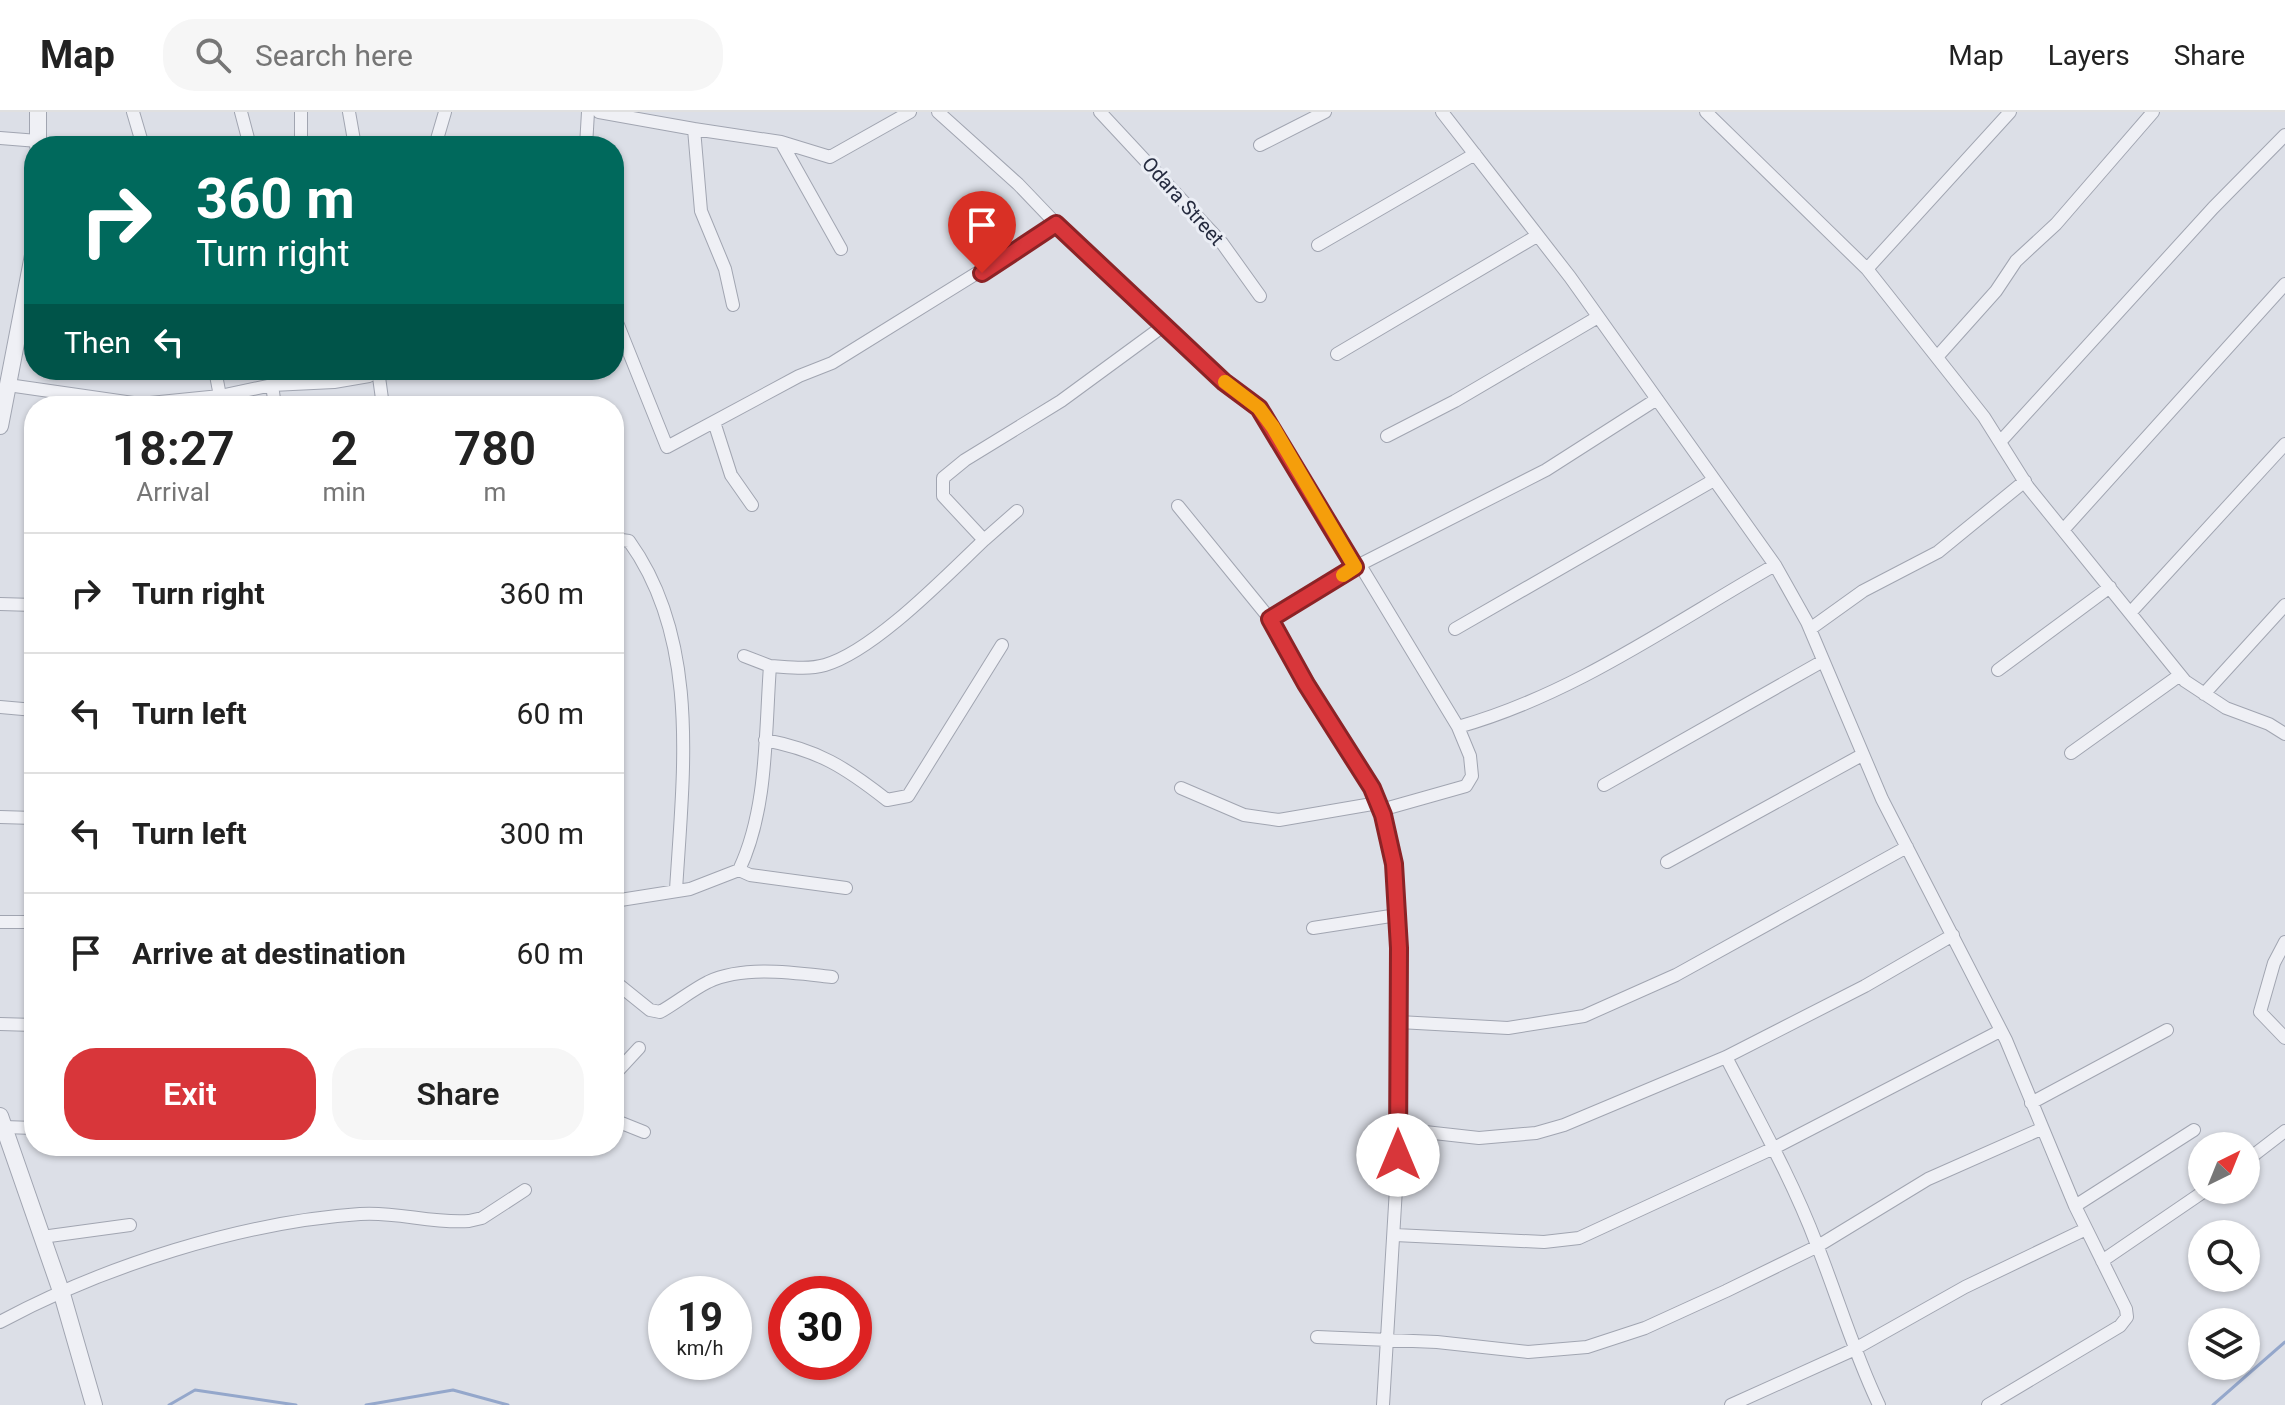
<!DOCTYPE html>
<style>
body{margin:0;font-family:Roboto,sans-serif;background:#f6f6f6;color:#222;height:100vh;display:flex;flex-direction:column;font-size:30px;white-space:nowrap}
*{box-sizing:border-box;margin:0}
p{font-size:26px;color:#767676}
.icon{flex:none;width:44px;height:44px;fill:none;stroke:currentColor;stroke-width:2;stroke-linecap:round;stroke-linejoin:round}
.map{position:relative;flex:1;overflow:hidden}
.drawer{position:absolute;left:24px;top:284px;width:600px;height:760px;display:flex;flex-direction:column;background:#fff;border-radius:32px;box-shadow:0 2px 6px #0004}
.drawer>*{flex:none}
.hud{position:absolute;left:24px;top:24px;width:600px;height:244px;border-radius:32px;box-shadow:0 2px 6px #0004;background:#00695c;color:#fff;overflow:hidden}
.needle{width:52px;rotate:43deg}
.fabs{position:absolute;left:2188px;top:1020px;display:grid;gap:16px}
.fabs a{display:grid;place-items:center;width:72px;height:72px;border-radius:50%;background:#fff;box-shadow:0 2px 6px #0004;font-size:40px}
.speed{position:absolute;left:648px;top:1164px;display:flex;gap:16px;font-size:40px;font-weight:700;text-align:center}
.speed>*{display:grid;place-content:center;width:104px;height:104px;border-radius:50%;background:#fff;box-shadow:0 2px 6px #0004;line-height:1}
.speed small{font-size:20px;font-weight:400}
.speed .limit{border:12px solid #d22;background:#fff;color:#111}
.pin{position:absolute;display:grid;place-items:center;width:68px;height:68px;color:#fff;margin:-82px -34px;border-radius:50% 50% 50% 0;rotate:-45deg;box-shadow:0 0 8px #0007}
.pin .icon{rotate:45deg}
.me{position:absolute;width:88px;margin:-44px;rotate:0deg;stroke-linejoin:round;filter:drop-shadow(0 0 6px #0008)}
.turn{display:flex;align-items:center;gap:28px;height:168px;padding:0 40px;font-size:36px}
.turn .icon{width:104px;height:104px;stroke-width:2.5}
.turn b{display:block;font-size:56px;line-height:68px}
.then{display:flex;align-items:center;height:76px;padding:0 40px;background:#0003;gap:16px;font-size:30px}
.eta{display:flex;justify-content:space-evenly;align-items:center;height:136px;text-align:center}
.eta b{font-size:48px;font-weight:600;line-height:56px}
.button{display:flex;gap:16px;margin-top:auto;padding:16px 40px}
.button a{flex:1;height:92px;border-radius:32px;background:#d8363a;color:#fff;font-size:32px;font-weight:600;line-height:92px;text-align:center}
.button a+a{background:#f6f6f6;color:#222}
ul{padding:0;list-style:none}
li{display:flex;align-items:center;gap:24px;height:120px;padding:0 40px;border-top:2px solid #e0e0e0}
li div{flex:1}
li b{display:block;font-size:30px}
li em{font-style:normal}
header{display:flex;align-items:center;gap:48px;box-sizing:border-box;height:112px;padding:0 40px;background:#fff;border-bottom:2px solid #e0e0e0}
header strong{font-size:38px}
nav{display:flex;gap:44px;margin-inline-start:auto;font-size:28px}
.search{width:560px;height:72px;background:#f6f6f6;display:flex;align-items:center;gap:20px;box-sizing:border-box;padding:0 28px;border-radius:32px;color:#767676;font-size:30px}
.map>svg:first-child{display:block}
</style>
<header>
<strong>Map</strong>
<div class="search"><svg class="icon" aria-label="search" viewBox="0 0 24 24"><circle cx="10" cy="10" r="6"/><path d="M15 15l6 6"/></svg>Search here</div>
<nav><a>Map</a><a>Layers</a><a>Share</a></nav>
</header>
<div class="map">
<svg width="2285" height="1293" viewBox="0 0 2285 1293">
<rect width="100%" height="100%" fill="#dcdfe7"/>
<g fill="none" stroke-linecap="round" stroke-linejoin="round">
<!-- stream -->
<path stroke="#94a7cb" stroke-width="3" d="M169,1293L195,1278L296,1293
M366,1293L453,1278L508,1293
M2213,1293L2285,1230"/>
<!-- minor casing -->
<g stroke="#a1a5b1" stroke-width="14">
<path id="minor" d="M133,0L143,34
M241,0L250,34
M301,0V34
M349,0L355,34
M599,0L694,17
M938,0L1018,72L1086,143L1156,203L1224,270L1259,296L1355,455
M1100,0L1222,131L1260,184
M1442,0L1570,165L1775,453L1807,510L1882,687L2006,928L2075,1094L2126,1197L2127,1205L2120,1214L1988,1293
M1706,0L1867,157L1984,305L2028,375L2185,569L2226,596L2269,612L2285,622
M0,26L38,29
M781,30L841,137
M1260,33L1325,0
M435,34L445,0
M586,34L588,0
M1318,133L1475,42
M1867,157L2010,0
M733,193L725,157L701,99L694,17L781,30L830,45L910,0
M614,203L667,335L799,264L832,251L1056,112
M1337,242L1535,125
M1937,245L1996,179L2016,149L2056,112L2153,0
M215,258L220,284
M378,258L383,294
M8,273L140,292L220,284L272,273L334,270L369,264L377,258
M272,273L275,294
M715,313L731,363L752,393
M1387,324L1455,289L1598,205
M2000,330L2213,96L2285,23
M1178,394L1270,507L1372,676L1383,703L1394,752L1399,836L1398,1043L1383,1293
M2064,417L2285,172
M614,427L629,429C701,529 683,662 676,778
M984,428L1017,399
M1360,453L1458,615L1470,644L1472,664L1466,674L1381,698
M0,492L34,493
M2131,500L2285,332
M1270,507L1355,455L1546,358L1657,287
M1455,517L1714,368
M1810,517L1863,479L1938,440L2025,369
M770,554C788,555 807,558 825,553C874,539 946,464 984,428L943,384V366L965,348L1061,289L1166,212
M1998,558L2110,475
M2204,582L2285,493
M0,595L34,598
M1458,615C1573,583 1673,511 1775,453
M765,628C818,638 845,655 887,688L908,684L1002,533
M2071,641L2180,563
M1604,673L1823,549
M1181,676L1244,703L1279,708L1378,691
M0,705L34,706
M1667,750L1862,643
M739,758L750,763L846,776
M614,789L690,777L739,758C768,697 765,621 770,554L744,544
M0,810H34
M1313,816L1397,803
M2285,830L2274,851L2260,900L2285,926
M614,869L650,898L660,900C676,891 692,878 708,870C744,853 795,861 832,865
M1399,910L1508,916L1584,904L1676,863L1907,735
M0,912L34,913
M1726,945C1758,1007 1792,1067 1817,1133C1838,1186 1854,1241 1879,1293
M614,963L639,936
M2031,991L2167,918
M614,1008L644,1020
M4,1015L34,1016
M1398,1017L1479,1026L1536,1021L1564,1013L1726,945L1865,874L1953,823
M2246,1049L2285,1019
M2075,1094L2194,1018
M1395,1123L1544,1130L1579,1126L1776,1035L2000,919
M42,1125L130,1113
M2102,1149L2206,1078
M0,1210C104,1154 242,1110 360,1102C396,1099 432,1112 469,1109L482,1106L525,1078
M1317,1225L1437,1230L1528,1240L1587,1235L1645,1216L1726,1179L1818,1134L1928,1067L2041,1017
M1731,1293L1853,1238L1965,1175L2086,1117"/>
</g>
<!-- tertiary casing -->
<g stroke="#a1a5b1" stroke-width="18">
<path id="tertiary" d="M38,0V34
M0,314L34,138
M0,1004L62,1182L94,1293"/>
</g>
<!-- minor -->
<use href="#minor" stroke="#eff0f5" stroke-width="12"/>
<!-- tertiary -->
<use href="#tertiary" stroke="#eff0f5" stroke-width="16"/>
</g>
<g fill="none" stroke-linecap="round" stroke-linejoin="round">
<!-- route casing -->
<g stroke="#8c2326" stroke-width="20">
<path id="route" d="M982,161L1056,112L1224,270L1259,296L1355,455L1270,507L1306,572L1372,676L1383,703L1394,752L1399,836L1398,1043"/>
</g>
<!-- route -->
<use href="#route" stroke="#d8363a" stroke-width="14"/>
<!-- slow -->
<path stroke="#f59e0b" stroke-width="14" d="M1225,270L1259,296L1273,315L1355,455L1343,463"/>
</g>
<g text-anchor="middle" stroke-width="6" stroke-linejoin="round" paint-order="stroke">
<!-- street labels -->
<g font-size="20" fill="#252b3f" stroke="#ebeef5">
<text transform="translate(1183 89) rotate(48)" y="7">Odara Street</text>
</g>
</g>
</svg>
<div class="fabs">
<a><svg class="needle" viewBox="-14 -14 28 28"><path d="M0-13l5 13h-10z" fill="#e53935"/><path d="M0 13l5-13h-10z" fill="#767676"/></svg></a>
<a><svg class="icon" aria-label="search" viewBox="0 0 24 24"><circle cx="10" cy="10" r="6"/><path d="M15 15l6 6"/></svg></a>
<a><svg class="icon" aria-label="layers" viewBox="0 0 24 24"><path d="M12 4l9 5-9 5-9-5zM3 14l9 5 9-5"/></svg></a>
</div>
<div class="speed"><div>19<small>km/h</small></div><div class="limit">30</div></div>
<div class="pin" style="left:982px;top:161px;background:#d93025"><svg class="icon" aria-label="arrive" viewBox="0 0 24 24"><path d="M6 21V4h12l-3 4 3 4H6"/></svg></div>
<svg class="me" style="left:1398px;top:1043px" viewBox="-20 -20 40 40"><circle r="19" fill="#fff"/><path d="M0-13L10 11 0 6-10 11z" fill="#d8363a"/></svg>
<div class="hud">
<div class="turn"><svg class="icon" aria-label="right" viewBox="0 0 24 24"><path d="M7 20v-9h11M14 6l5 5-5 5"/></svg><div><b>360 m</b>Turn right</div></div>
<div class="then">Then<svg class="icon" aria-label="left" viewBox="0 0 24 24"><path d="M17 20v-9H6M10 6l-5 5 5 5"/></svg></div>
</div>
<section class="drawer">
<div class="eta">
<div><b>18:27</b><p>Arrival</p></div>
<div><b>2</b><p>min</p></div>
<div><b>780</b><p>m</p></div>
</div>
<ul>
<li><svg class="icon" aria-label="right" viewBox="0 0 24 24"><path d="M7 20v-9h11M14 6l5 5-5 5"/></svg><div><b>Turn right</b></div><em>360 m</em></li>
<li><svg class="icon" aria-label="left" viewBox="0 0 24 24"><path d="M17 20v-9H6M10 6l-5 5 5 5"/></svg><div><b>Turn left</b></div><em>60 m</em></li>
<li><svg class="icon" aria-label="left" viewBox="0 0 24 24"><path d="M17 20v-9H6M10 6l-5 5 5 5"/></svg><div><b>Turn left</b></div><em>300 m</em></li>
<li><svg class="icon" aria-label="arrive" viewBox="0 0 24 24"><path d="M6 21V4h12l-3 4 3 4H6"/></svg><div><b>Arrive at destination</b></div><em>60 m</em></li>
</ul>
<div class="button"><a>Exit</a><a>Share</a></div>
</section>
</div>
